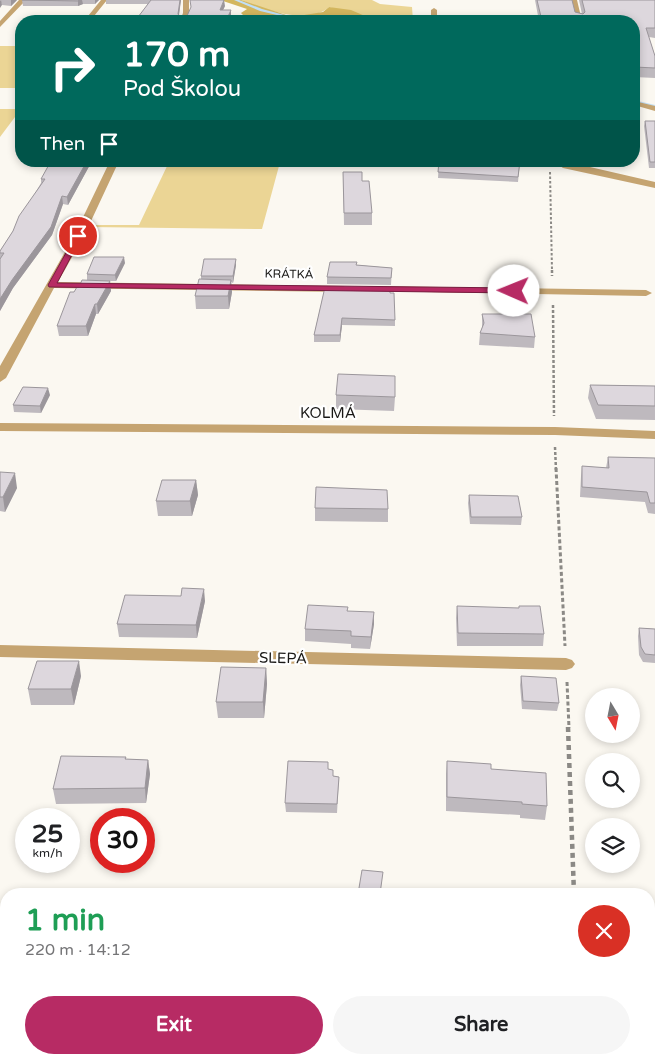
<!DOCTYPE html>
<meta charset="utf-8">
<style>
body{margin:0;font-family:"Varela Round",sans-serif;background:#f6f6f6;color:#202124;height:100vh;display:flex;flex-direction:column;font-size:19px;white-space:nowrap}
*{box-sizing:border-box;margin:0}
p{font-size:16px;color:#757577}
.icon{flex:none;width:28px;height:28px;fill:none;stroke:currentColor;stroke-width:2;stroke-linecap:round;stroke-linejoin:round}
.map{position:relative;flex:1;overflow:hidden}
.sheet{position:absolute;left:0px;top:888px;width:655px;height:176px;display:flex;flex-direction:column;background:#fff;border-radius:20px 20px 0 0;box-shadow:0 2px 8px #0003}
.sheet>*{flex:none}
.banner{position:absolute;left:15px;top:15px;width:625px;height:152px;border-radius:20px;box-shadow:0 2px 8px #0003;background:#00695c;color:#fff;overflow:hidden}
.needle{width:32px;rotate:170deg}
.fabs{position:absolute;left:585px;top:688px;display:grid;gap:10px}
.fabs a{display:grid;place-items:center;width:55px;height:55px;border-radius:50%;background:#fff;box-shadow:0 2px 8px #0003;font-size:25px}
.speed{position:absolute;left:15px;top:808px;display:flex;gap:10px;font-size:25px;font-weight:700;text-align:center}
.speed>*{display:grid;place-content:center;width:65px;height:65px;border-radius:50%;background:#fff;box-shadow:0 2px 8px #0003;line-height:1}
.speed small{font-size:12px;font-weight:400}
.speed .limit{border:8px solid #d22;background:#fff;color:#111}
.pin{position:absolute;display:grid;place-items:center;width:42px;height:42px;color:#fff;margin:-21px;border:2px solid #fff;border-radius:50%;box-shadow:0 1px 5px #0007}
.me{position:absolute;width:55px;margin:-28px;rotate:271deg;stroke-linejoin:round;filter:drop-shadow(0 0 4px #0008)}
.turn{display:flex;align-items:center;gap:18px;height:105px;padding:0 25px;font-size:22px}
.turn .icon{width:65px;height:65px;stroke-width:2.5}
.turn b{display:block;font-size:35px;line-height:42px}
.then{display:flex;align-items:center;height:48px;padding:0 25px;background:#0003;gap:10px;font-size:19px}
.round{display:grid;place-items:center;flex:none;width:52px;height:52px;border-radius:26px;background:#f6f6f6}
.summary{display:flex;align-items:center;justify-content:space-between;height:85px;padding:0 25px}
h1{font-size:30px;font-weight:700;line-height:38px;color:#1e9e55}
.button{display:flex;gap:10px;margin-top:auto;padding:10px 25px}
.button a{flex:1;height:58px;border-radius:30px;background:#b72b64;color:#fff;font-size:20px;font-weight:700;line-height:58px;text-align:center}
.button a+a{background:#f6f6f6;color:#202124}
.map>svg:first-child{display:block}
</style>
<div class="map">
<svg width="655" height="1063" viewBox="0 0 655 1063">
<rect width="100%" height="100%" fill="#fbf8f1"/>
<!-- green -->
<path fill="#ebd595" d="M241,0H372L380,4L412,7L413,21L372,19L329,7C308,26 264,9 241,0Z
M0,46H21V88H0Z
M0,109H21L0,137Z
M169,162L279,166L262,229L88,227L89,225H139Z"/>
<!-- forest -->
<path fill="#d3b65e" d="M220,0H241L292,17L323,12L329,7L351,10L372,19L398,21H277L275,18L243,15L241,13L247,9Z"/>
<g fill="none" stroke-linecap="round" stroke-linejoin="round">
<!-- stream -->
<path fill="#c1dff6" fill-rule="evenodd" d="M234,0H239L262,9L307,21H302L260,11Z
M634,100L655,105V107L634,102Z"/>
<!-- path-far3 -->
<path stroke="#8b8985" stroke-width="2" stroke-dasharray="2.5 2" stroke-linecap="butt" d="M550,172L552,271"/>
<!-- path-far2 -->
<path stroke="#8b8985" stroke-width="2.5" stroke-dasharray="3 2" stroke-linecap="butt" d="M552,270V276
M553,305L554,416
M555,447L556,470"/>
<!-- path-far1 -->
<path stroke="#8b8985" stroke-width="3" stroke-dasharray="4 2.5" stroke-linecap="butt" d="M556,468L565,646
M567,682L569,728"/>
<!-- path -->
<path stroke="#8b8985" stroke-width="4.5" stroke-dasharray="5 4" stroke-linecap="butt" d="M568,727L574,894
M579,1058V1063"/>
<!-- minor -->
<path fill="#c5a471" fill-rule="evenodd" d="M19,0H26L0,27V21Z
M101,0H107L90,21H84Z
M183,0H189V13L186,21H180L183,13Z
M571,0H577L582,21H576Z
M434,8L437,10V21H431V10Z
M634,101L655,106V111L634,105Z
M110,161H119L84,236L58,282L343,286L349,289L343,292L54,288L6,378L0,382V366L74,236Z
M553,161H564L655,182V188L563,168Z
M371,286L646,290L652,293L646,296L367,291L365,289Z
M0,423L555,427L655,431V439L555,435L0,431Z
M0,645L566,658L572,660L575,664L572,668L566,670L0,657Z
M0,1049H6V1058H112L115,1063H0Z"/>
</g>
<!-- wall -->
<path fill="#beb9be" d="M0,0H17L11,6L2,5Z
M22,0H99L95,4H83L78,6H23Z
M106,0H181L179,16L180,17L187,16L225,6L223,10H231V16L229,21H135L148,4H106Z
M535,0H572L575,12L582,14L579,0H655V38L649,37L655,56V78L634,77V21H539Z
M645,121H655V168H649L644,126Z
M92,161L68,205L63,204L52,235L13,288L0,311V251L13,231L41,183V179Z
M439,161H520L518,182L438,178Z
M343,172L362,181L372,213V225H344Z
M125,263L116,281H110L111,291L98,314H96L88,336H59L57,326L74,292L87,280V274Z
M236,265L233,283L231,282L232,292L229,309H196L195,296L201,279V276Z
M357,265L392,268L391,285L327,284V277Z
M325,287L390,293L395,320V326L342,325L340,342H314V335Z
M482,314L535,337L534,348L479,345L480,333L482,328Z
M590,385L655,386V420L596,419L588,398Z
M50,395L41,413L14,412L13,405Z
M336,395L395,397L394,411L336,409Z
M608,457L655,458V514L648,513L645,502L580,497L581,476L582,466L606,468Z
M0,472L17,488L5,512L0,511Z
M196,480L198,495L192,516H158L156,501Z
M469,495L522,517L521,525L470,524L468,503Z
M315,508L388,509V522L315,521Z
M205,601L197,638L119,637L117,624Z
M457,606L544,634L543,646H457L456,618Z
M348,611L374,624L370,649L351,648V644L305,641V629Z
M639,628L655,629V663L643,662L639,655L638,636Z
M266,668L267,684L264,718H218L216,702Z
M81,676L74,705H31L28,689Z
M521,676L559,703L557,711L522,709L520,685Z
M126,757V759L148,760L150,774L146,803L56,804L53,789Z
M447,761L547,806L545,820L520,818V815L446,811V774Z
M328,769L333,770V776L339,777L337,813L286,812L285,803Z
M0,951H6V1027L0,1026Z"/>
<!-- shaded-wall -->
<path fill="#9b969b" d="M1,0L2,5L0,8V1Z
M11,0H17L11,6Z
M79,0H82L83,4L78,6V1Z
M95,0H99L95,4Z
M180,0H181L178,20V14Z
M224,0L225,6L220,16V10Z
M231,10V16L229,21H226Z
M87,161H92L68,205L67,197Z
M62,196L63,204L52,235L13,288L0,311V299Z
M124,257L125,263L116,281L115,275Z
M236,259V265L233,283V276Z
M231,280L232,292L229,309L228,296Z
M110,281L111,291L98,314L97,304Z
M95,304L96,314L88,336L86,326Z
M342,318V325L340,342V335Z
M48,388L50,395L41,413L40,406Z
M15,473L17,488L5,512L3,497Z
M196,480L198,495L192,516L190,501Z
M204,589L205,601L197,638L196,625Z
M374,612V624L370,649L371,637Z
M79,661L81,676L74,705L71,689Z
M266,668L267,684L264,718L263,702Z
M148,760L150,774L146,803L145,788Z"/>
<!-- building -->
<path fill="#ddd7dd" stroke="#9b969b" d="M22,0H79L78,1Z
M151,0H180L178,14L180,17L187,16L191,7L190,0H224L220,10H231L226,21H135Z
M537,0H572L575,12L583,14L585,12L582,0H655V28H646L655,56V68L635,67L634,60V21H542Z
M645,121H655V162H650Z
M51,161H87L67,197L62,196L51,227L12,280L0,299V259L4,253H0V251L13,231L19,216L45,179H41Z
M439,161H520L518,177L438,172Z
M343,172H362V181H369L372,213H344Z
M94,257H124L115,275L87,274Z
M204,259H236L233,276H201Z
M330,262H357L356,265L392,268L391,278L327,277Z
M199,279L231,280L228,296H195Z
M82,280L110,281L97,304H95L86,326H57L70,292H74L77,287H79Z
M325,287L390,288V293H394L395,320L342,318L340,335H314Z
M482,314H531L535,337L480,333L484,323Z
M338,374L395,376V397L336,395Z
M590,385L655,386V406L598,405Z
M23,387L48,388L40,406L13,405Z
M608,457L655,458V503H650L647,492L582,487V466L609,468Z
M0,472L15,473L3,497H0Z
M162,480H196L190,501H156Z
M316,487L387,490L388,509L315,508Z
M469,495L518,496L522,517H471Z
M182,588L204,589L196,625L117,624L125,595L181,596Z
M308,605L348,607L347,611L374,612L371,637L351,636V631L305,629Z
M457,606L519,608V606H540L544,634L458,633Z
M639,628L655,629V655L645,654L641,647Z
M37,661H79L71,689H28Z
M221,667L266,668L263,702H216Z
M521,676L556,678L559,703L523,701Z
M61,756L126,757L125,759L148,760L145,788L53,789Z
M288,761L328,762V769L333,770V776L339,777L337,804L285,803Z
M447,761L491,764V769L546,773L547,806L522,804V802L447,797Z
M362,870L383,872L380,894H358Z
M0,951H6V1010H0Z"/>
<!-- route -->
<path fill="#b72b64" stroke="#771c41" d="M76,235L82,236L57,283L514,288L518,291L514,293L49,287L48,285Z"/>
<g text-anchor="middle" stroke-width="4.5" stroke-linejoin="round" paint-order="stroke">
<!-- far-street labels -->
<g font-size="12" fill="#191816" stroke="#fff">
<text transform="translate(289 274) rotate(1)" y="4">KRÁTKÁ</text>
</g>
<!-- street labels -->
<g font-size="15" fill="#191816" stroke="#fff">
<text x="328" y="418">KOLMÁ</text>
<text transform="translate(283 658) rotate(1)" y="5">SLEPÁ</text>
</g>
</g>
</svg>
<div class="fabs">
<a><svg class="needle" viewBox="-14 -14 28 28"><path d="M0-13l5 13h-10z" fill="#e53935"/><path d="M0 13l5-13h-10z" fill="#757577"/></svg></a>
<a><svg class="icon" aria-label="search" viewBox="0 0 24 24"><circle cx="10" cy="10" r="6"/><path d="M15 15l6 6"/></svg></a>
<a><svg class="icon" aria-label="layers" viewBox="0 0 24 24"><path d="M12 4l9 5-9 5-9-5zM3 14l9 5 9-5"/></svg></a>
</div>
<div class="speed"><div>25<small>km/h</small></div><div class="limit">30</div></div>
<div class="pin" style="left:78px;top:236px;background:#d93025"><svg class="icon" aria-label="arrive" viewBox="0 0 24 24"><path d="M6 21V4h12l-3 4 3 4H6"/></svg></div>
<svg class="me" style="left:514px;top:291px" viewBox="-20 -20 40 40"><circle r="19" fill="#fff"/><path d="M0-13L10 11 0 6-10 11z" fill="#b72b64"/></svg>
<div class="banner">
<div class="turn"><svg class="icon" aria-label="right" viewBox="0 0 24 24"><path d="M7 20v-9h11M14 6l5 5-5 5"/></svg><div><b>170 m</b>Pod Školou</div></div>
<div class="then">Then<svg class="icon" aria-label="arrive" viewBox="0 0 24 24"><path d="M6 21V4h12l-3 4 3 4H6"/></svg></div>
</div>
<section class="sheet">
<div class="summary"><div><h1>1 min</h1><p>220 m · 14:12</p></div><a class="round" style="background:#d93025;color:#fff"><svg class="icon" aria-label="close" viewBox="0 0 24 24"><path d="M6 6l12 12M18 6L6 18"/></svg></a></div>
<div class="button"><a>Exit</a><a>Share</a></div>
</section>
</div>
